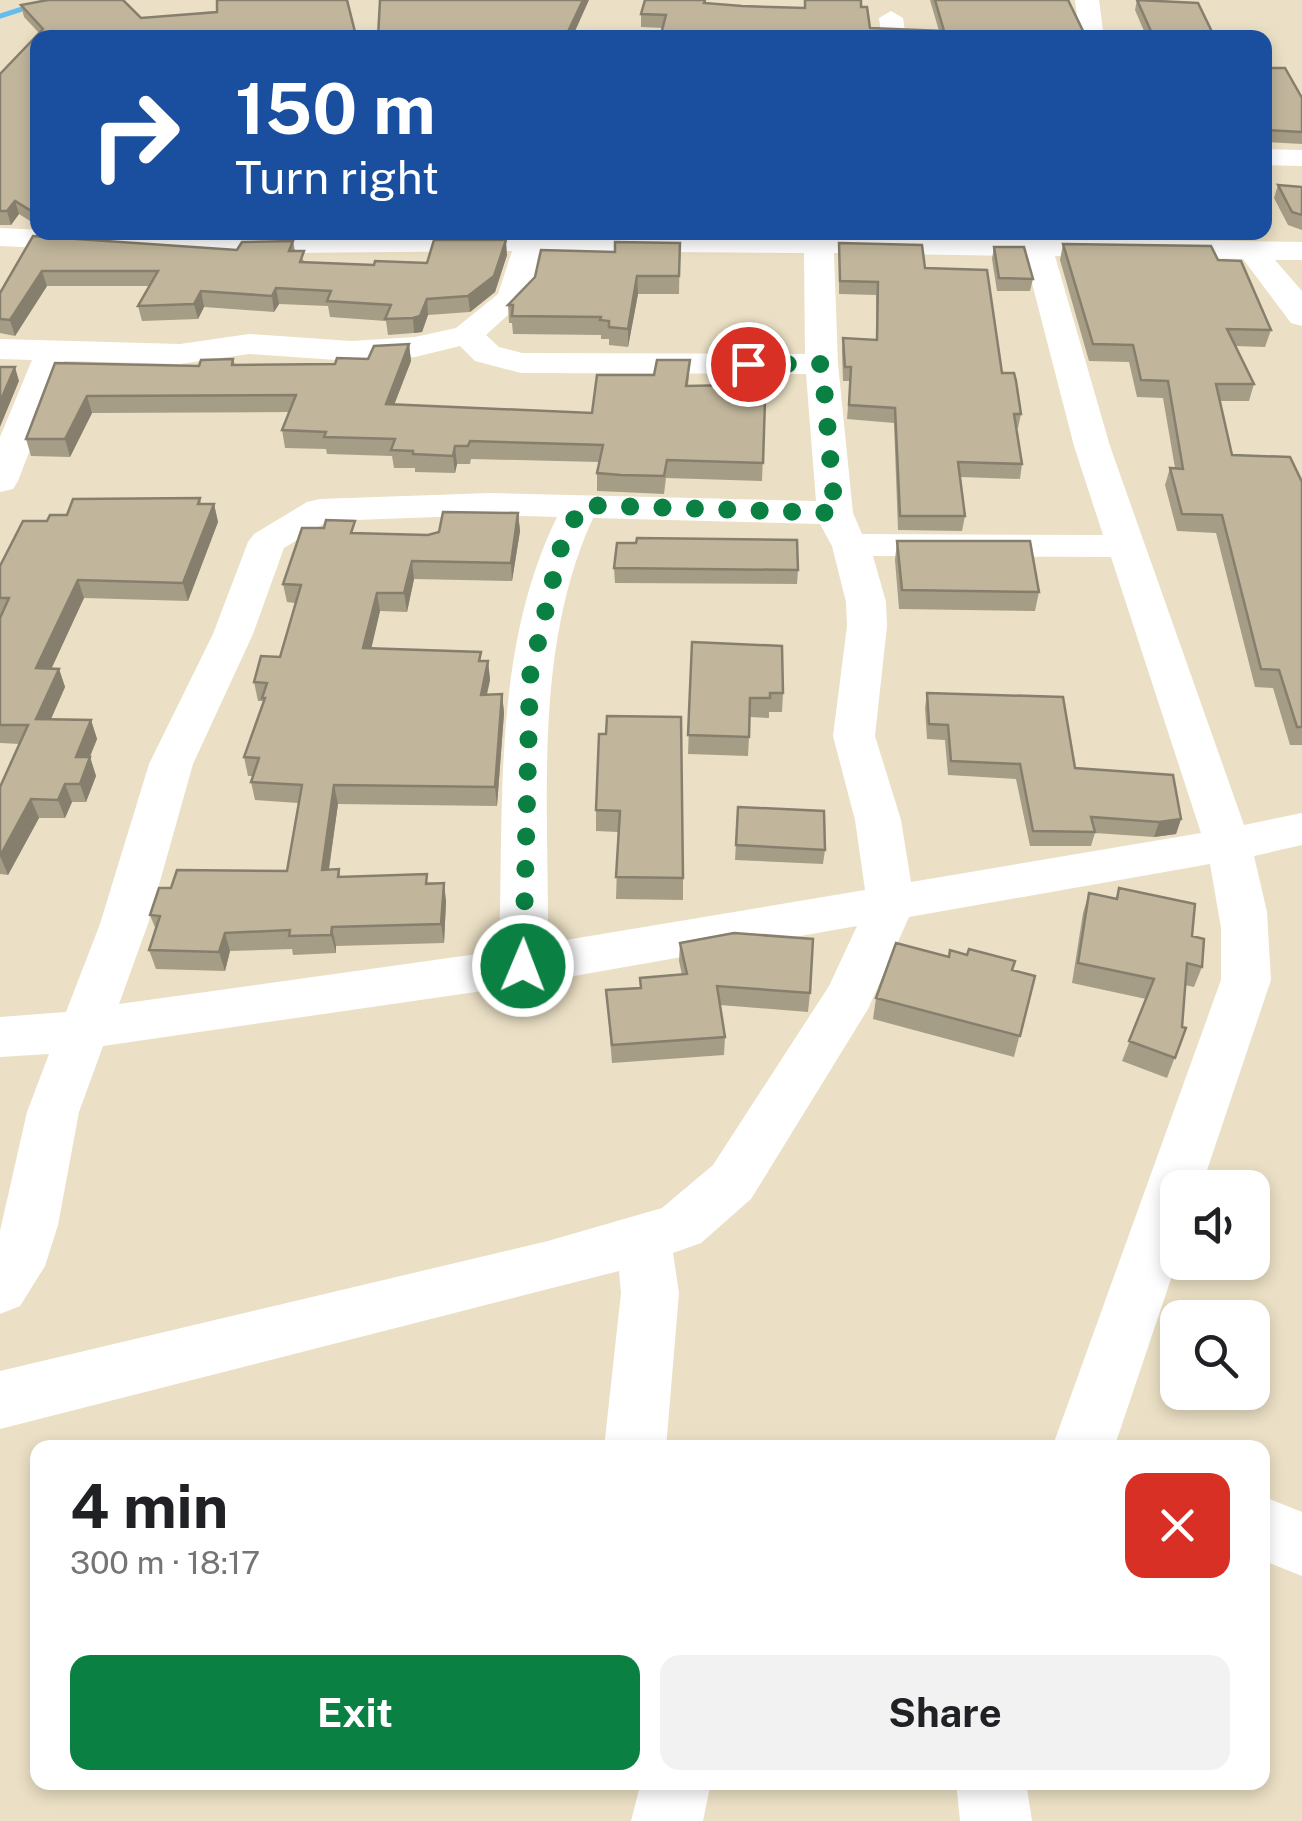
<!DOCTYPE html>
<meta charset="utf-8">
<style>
body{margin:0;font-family:"Public Sans",sans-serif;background:#f2f2f2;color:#202124;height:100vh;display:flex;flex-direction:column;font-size:38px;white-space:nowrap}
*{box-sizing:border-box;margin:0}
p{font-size:32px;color:#757577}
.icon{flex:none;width:55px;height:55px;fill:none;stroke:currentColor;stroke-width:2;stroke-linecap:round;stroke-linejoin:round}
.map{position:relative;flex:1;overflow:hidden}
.details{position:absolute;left:30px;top:1440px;width:1240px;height:350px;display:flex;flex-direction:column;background:#fff;border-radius:20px;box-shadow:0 5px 15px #0003}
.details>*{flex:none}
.hud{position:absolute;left:30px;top:30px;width:1242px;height:210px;border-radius:20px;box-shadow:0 5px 15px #0003;background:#1a4fa0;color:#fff;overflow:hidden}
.fabs{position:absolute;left:1160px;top:1170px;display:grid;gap:20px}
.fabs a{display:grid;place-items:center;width:110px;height:110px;border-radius:20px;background:#fff;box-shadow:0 5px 15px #0003;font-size:50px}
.pin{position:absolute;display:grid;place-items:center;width:85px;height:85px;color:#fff;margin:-42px;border:5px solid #fff;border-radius:50%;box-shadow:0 2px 10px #0007}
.me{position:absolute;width:110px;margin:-55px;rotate:1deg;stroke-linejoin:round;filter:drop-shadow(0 0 8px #0008)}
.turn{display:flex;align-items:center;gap:35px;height:210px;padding:0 40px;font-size:45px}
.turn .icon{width:130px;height:130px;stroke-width:2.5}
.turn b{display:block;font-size:70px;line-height:85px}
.round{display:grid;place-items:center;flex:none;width:105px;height:105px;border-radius:20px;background:#f2f2f2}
.summary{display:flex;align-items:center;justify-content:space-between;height:170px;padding:0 40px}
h1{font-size:60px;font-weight:700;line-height:75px}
.action{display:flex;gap:20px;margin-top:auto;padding:20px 40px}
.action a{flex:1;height:115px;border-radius:20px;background:#0b8043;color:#fff;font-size:40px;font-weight:700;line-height:115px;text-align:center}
.action a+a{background:#f2f2f2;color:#202124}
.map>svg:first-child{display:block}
</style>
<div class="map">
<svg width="1302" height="1821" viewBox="0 0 1302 1821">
<rect width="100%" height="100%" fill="#ebe0c5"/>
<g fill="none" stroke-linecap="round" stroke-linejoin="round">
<!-- stream -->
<path stroke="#62bcee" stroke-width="5" d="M0,16L50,0"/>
<!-- minor -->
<path fill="#fff" fill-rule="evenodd" d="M1075,0H1099L1104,38H1080Z
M891,11L903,18L906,38H882L879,18Z
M1265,149L1302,150V166L1265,165Z
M0,228L174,236L648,232L1302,242V260H1275L1302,291V326L1291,323L1243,259L1055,256L1110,446L1244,825L1302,813V845L1254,856L1267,912L1271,980L1201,1188H1178V1258L1114,1448H1052L1221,980V928L1210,864L909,917L868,1009L751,1199L701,1243L673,1253L679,1293L666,1448H604L621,1293L619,1271L0,1429V1371L548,1241L662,1208L713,1165L829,986L857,926L523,985L103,1046L79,1112L58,1225L45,1266L20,1306L0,1314V1231L27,1112L49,1054L0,1057V1017L66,1012L100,924L149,764L213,634L248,542L254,534L307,502L320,499L491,493L816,501L806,374L521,373L475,361L460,346L415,357L351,361L249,354L180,364L64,361L18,481L13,489L0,492V437L32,360L0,359V339L180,344L249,334L351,341L415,337L456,328L498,294L512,251L174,254L0,246ZM542,251L804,253L805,354L522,353L499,347L486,335L533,292ZM834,253L1025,256L1074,446L1103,535L862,534L853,513L838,364ZM491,515L557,517C492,650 504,806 499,951L119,1004L148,924L193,764L253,634L284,548L328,521ZM593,518L820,524L832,546L846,602L847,626L833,736L855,820L865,890L548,943C549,802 533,649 593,518ZM873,556L1111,557L1201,833L911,882L901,820L875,736L887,626L886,602Z
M1262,1496L1302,1512V1576L1262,1560Z
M641,1782H711L703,1821H631Z
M956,1782H1026L1032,1821H960Z"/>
</g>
<!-- wall -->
<path fill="#a69d86" d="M347,0L356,38H38V226L19,214L11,225H0V74L39,33L24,17L21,5L141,18Z
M645,0H706V3L742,6L804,8V0H861V7L870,28L939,31L930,0H1068L1085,35V38H660L663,28L641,27V14Z
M1137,0L1215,38H1147L1135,10Z
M1265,68L1302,98V144L1265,142Z
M1278,185L1302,187V230L1288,225L1274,198Z
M1035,232H1197L1196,237L1036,234Z
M33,236L237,250L293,241L295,251L306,263L374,265L427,263L507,255L495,292L470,312L428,315L422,332L414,333L388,335L386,321L330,317L328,306L279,304L274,312L204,307L198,319L142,321L138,306L149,286H47L15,336L0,333V293Z
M680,243L679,294H638L628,347L609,345V339H601V335L513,334L512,323H509L508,305L615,252Z
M839,243L925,268L1002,373L1021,414L1018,428H1016L1022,464L1020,479L960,477L965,516L962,531L898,530L894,423L847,419L850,381H843L842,352L843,338L876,340V295L839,294Z
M1063,244L1218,260L1271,330L1265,347L1235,346L1254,384L1249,401H1220L1232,455L1302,482V745H1290L1273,688L1255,687L1216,533L1177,531L1165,485L1170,468H1175L1163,398L1137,397L1129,362L1089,361L1060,260Z
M994,247L1033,279L1030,291H997L992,259Z
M409,344L411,361L394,404L592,413L654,375L690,360L688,386L734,388L749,398L765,400L762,481L666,478L664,494L621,492L597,491V473L599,462L471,459L470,464H457L455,473L415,472V468H394L392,456L327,454L326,449L285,448L282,430L289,412L92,413L70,457L31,456L26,439L55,363L199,366L233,359L235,365L335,364L368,359Z
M200,498L201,504H214L218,522L188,601L84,598L51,669H59L65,687L51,719L91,720L97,739L90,757L96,776L86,802H72L65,818H39L8,875L0,874V787L20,744L0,743V566L47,521L67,515Z
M518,513L520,531L512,581L414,579L407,612L380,611L371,648L488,661L490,680L487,695L502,694L504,713L497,806L338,804L329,870L339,869L340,877L444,883L446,902L444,943L336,946V953L293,955L292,949L230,951L225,971L156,969L149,950L156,930L150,915L171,888L287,871L298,803L255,800L251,782L253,776H248L244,757L263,703V701H258L254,682L280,657L295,603L287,602L283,584L356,533L428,535Z
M897,541L1039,592L1035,611L899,609L895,560Z
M636,543L798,570L797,584L615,583L614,568Z
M692,642L783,693L782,712H769V718L750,717L748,756L688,754Z
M927,693L1075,768L1181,819L1176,834L1154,837L1095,833L1091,846H1030L1016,779L948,775L945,740L927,739L925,708Z
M599,734L683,878V900L616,899L618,832L596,831V810Z
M738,807L825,850L823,864L735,860Z
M1119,888L1192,936L1202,967L1194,987L1185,985L1182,1027L1186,1028L1167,1078L1122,1061L1146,999L1072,983L1083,913L1089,893L1116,898Z
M680,943L810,993L808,1012L720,1005L725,1037L724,1055L612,1063L606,990L640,988V978L682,975L679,961Z
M949,957L1035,976L1014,1057L873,1019L876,998Z"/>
<!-- shaded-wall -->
<path fill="#877f6d" d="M583,0H589L572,38H565Z
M15,201L19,214L11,225L7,211Z
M506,240L507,255L495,292L470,312L468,296Z
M42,271L47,286L15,336L10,320Z
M637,276L638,294L628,347V329Z
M276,288L279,304L274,312L272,296Z
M201,291L204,307L198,319L194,304Z
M427,299L428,315L422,332L414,333L413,318Z
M409,344L411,361L388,421L386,404Z
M15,367L19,381L0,427V402Z
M87,396L92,413L70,457L65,439Z
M455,446L457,464L455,473L453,456Z
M214,504L218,522L188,601L183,583Z
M518,513L520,531L512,581L511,563Z
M412,561L414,579L407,612L404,593Z
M78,580L84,598L43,687L36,668Z
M377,593L380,611L367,667L363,648Z
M488,661L490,680L482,713L481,695Z
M59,669L65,687L43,737L36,719Z
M502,694L504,713L497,806L495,787Z
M91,720L97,739L82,775L76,757Z
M90,757L96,776L86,802L80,784Z
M65,784L72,802L65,818L58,800Z
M334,785L338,804L326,888L322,870Z
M31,799L39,818L8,875L0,856Z
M1181,819L1176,834L1154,837L1159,822Z
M444,883L446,902L444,943L441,924Z
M332,927L336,946V953L331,935Z
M225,933L230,951L225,971L219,952Z"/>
<!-- building -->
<path fill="#c1b69c" stroke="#877f6d" stroke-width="2.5" d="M48,0H123L141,18L217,12V0H347L356,36L281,35V38H38V212H33L15,201L7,211H0V74L43,29L21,5Z
M380,0H583L565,38H378Z
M645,0H705L704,3L742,6L805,8V0H861V7H867L870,28L944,31L935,0H1068L1085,35L1076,34L1078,38H660L666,15L641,14Z
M1137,0L1198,3L1215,38H1154Z
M1265,68H1285L1302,98V132L1265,130Z
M1278,185L1302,187V215L1292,212Z
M33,236L237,250L242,242L293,241L289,251H304L300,262L374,265L375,261L427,263L434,240H506L494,276L468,296L427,299L420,316L413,318L385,319L391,305L327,301L331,291L276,288L272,296L201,291L194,304L138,306L158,271H42L10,320L0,319V293Z
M615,242L680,243L679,276H637L628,329L609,327V321L600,320L601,317L512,316L513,305H508L535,277L541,250L615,252Z
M839,243L922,245L925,268L987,270L1002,373H1014L1016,381L1021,414H1014L1022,464L958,462L965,516H900L895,408L849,405L851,367H845L843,338L877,340L878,282L840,281Z
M1063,244L1211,246L1218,260L1241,261L1271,330L1227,329L1254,384H1216L1232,455L1290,457L1302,482V727H1297L1279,670L1261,669L1222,515L1182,514L1170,468L1183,469L1168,381L1141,380L1133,345L1093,344Z
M994,247H1024L1033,279L999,278Z
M409,344L386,404L592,413L597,375H654L657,360H690L686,386L733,385L734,388H747L749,398L765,400L763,463L667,460L664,476L621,475L597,473L603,445L470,441L468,446H455L453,456L413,454V451L391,450L395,439L324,437L326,432L282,430L296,395L87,396L65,439H26L55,363L199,366L201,360L233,359L232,365L335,364L337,358L368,359L374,346Z
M0,367H15L0,402Z
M200,498L198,504H214L183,583L78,580L36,668L59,669L36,719L91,720L76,757H90L80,784H65L58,800L31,799L0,856V787L28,725H0V618L9,598H0V566L23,521H47L50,515H67L73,499Z
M443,512L518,513L511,563L412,561L404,593H377L363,648L481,652L479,661H488L481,695L502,694L495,787L334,785L322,870L339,869L338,877L427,874L426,884L444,883L441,924L332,927L331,935L289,936L290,930L225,933L219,952L149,950L160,916L150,915L159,888H171L177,870L287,871L302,785L251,782L259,758L244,757L265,698H262L267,683L254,682L261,656L280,657L301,585L283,584L302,528H324L326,520L355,521L351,533L428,535L439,532Z
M637,538L797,540L798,570L614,568L617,543H636Z
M897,541H1030L1039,592L902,590Z
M692,642L782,646L783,693H770V698H750L749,737L688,735Z
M927,693L1063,697L1075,768L1173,775L1181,819L1159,822L1091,817L1095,832L1033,831L1020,764L951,761L948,725L929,724Z
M607,716L681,717L683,878L616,877L620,811L596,810L599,734H606Z
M738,807L824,811L825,850L736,845Z
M1119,888L1195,904L1192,936L1204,939L1202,967L1187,963L1182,1027L1186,1028L1175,1058L1129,1041L1154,979L1078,963L1089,893L1117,899Z
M734,933L813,939L810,993L717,986L725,1037L612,1045L606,990L641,988L640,978L687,974L680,943Z
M896,943L949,957L950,950L967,955L969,949L1015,961L1012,970L1035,976L1020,1036L876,998Z"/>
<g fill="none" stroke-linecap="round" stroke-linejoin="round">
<!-- route -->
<path stroke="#0b8043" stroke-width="18" stroke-dasharray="0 32.4" d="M523,966L530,676L560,550L581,505L835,513L822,364H748"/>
</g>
</svg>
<div class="fabs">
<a><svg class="icon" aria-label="sound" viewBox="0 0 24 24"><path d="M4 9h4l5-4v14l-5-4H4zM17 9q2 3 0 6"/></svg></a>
<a><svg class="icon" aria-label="search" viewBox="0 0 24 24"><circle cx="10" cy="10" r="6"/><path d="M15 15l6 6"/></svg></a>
</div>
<div class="pin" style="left:748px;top:364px;background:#d93025"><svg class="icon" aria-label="arrive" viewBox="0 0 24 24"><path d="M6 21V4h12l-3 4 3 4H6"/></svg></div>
<svg class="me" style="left:523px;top:966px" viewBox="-20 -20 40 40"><circle r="17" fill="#0b8043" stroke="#fff" stroke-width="3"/><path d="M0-11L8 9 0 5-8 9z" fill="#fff"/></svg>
<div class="hud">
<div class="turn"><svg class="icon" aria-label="right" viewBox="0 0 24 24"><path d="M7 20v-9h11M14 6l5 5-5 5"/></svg><div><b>150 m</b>Turn right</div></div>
</div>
<section class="details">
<div class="summary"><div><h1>4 min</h1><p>300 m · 18:17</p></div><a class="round" style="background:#d93025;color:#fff"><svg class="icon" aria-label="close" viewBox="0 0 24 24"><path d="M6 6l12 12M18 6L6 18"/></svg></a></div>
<div class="action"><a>Exit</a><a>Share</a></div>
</section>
</div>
